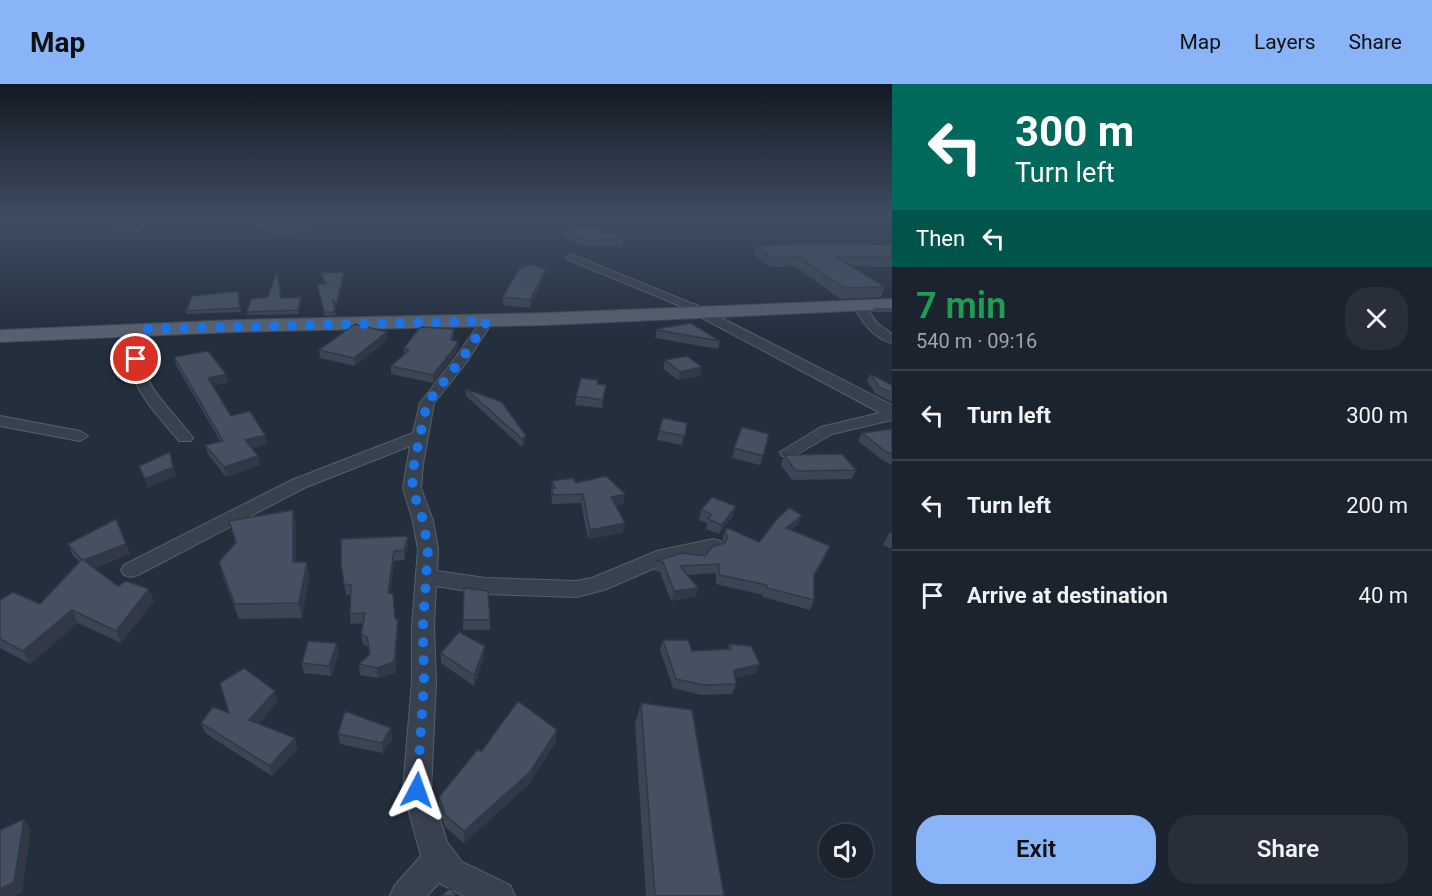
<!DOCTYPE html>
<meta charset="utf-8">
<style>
body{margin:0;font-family:Roboto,sans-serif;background:#282f3a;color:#f1f3f6;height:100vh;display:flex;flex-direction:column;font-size:22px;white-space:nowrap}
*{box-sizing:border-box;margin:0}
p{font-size:20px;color:#a0a4aa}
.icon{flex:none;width:33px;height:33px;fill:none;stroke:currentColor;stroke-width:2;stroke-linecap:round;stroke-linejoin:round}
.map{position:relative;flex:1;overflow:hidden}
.panel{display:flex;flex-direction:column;background:#1b232e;width:540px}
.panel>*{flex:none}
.banner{background:#00695c;color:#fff;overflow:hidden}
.fabs{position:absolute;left:819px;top:740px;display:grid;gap:12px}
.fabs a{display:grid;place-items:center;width:54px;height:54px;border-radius:50%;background:#1b232e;box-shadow:0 2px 4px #0004,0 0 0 2px #39404a;font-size:30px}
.pin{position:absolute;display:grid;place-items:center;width:51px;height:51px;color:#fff;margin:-26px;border:3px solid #fff;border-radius:50%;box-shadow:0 2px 6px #0007}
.me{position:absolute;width:66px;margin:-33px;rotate:4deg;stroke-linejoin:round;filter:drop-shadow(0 0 4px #0008)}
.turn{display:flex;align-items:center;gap:21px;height:126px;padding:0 24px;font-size:27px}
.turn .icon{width:78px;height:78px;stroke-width:2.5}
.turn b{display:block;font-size:42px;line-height:51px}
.then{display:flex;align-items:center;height:57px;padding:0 24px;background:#0003;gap:12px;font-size:22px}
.round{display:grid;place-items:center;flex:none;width:63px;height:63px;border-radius:24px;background:#282f3a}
.head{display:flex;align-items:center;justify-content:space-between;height:102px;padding:0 24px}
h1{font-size:36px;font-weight:600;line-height:45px;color:#1e9e55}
.action{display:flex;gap:12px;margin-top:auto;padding:12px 24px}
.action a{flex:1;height:69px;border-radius:24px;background:#8ab4f8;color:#111;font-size:24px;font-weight:600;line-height:69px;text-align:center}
.action a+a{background:#282f3a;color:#f1f3f6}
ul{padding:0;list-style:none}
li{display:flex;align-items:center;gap:18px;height:90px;padding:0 24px;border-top:2px solid #39404a}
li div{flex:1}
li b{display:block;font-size:22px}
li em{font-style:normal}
header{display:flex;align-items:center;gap:36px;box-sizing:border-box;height:84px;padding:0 30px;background:#8ab4f8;color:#111}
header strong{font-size:28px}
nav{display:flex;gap:33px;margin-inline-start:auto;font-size:21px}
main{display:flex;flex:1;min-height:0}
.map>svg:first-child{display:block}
</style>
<header>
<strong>Map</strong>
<nav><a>Map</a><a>Layers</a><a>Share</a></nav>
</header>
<main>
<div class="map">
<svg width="892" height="812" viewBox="0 0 892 812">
<rect width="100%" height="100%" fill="#242f3e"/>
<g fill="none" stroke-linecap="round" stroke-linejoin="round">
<!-- minor casing -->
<g stroke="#565f6c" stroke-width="2">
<path id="minor" d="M75,134H89L95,137L91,140Z
M138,134H147L138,146H132L131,144Z
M571,170L698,222L700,224L694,228L690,226L567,175L566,173Z
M859,218L863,219L877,239L892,250V259C873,254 862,238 853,221Z
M487,233L493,237L466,279L434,319L423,380L421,404L433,437L438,465L437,487L485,494L576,497L592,494L657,467L713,455L720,457L723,462L720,467L669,478L604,506L576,513L485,510L436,502L434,542L436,598L431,706L447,758L462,778L510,801L515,812H464L439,799L427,812H390L395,801L421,772L403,706L412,598V542L418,465L413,437L403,404L410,362L304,404L138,491L131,493L124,491L121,486L124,481L292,396L413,349L420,319L456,273L483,234Z
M144,241L150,245C126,293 168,319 193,354L191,357H179C152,324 111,287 140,242Z
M892,326V336L832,350L794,372H782L780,368L821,343Z
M0,332L80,347L88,352L80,357L0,342Z"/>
</g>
<!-- tertiary casing -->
<g stroke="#565f6c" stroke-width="2">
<path id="tertiary" d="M694,220L892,321V335L689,227L687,224Z"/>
</g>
<!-- primary casing -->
<g stroke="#414a57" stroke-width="2">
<path id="primary" d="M892,215V225L546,241L236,248L0,258V246L236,236L546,229Z"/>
</g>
<!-- minor -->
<use href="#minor" fill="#38414e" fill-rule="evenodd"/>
<!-- tertiary -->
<use href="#tertiary" fill="#38414e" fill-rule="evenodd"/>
<!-- primary -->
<use href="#primary" fill="#56606e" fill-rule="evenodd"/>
</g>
<!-- wall -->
<path fill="#3b4654" d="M234,134H343L344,138L300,148L299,140L296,149L279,153Z
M565,146L623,155L622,162H584L565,152Z
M892,161V183L851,182L885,203L881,213L840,215L795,182L770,183L754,171L756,162Z
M546,185L545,191L530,224L503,221V213Z
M344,188V192L336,225L334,220L336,231L325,232L317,200H325L322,193L321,189Z
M238,207L241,228L187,230L186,227Z
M281,214L302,217L298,230L247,231V228Z
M874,224H892V228H872Z
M454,245L453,256L458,257V264L455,270L433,299L391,290V282L404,270V264Z
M657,245L720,257L718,265L655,254Z
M387,256L355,282L320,274L319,266Z
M174,273L226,290L228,298L212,302L231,332L265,351L267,360L252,364L260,381L226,393L208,370L205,361L220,357L176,281Z
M665,276L700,292L678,296L663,285Z
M870,290L892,301V318L876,310L867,297Z
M597,300L606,301L602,324L575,321L576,312Z
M466,305L502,318L525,360L522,363L466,312Z
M663,334L687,339L682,361L657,356Z
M742,343L763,372L760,381L732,374Z
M892,345V381L881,375L858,357L862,349Z
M784,371L856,386L852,395L792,396L781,381Z
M552,397L576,399L623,420L615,422L623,449L588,455L581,419L552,420L551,406Z
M736,422L733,432L719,450L706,445L707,439L699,436L701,426Z
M229,437L296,441V478L309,493L302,534L239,535L223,493L219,478L235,459Z
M798,440L791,446L826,471L814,493V516L810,526L763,513V511L716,500V489L688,491L696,513L671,517L660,488L655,487L657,477L705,472L723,459L722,457L725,447L759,458Z
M892,447V465L883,461L888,451Z
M408,452V462L404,476L394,477L390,510L395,535H398V545L395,589L378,594L360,591L359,580L369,570L368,563L363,560L361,550L363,539L351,540L350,530L351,511H346L341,480Z
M68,460H126L130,470L94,484L118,502L154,517L121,559L78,539L30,580L0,564V516L40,520L79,478L72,470Z
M464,504L490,536V546H463Z
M663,556L692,567L727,565L729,560L756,589L735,594L736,600L732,610L701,611L673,604L660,566Z
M339,569L331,592L304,589L302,579Z
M441,569L484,572L474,602L441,579Z
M278,617L258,640L298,664L272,692L205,649L201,639Z
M641,619L724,812H646L635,640Z
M557,646L555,659L528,701L464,759L445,743L439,725V713L481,668Z
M338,650L392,655L383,669L340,660Z"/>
<!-- shaded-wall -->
<path fill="#303945" d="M49,134L47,138L0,144V140Z
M131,134H135L129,146L110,148L108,143Z
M298,134L299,139L296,149L279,153L278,147Z
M335,134H343L344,138L300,148L299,142Z
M546,185L545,191L530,224V216Z
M344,188V192L336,225V221Z
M301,213L302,217L298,230V226Z
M387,248V256L355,282L354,274Z
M458,257V264L455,270L433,299V291Z
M702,283L700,292L678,296L680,288Z
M226,290L228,298L210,303L208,294Z
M265,351L267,360L247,366L245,356Z
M526,352L525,360L522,363V355Z
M170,368L176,392L148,404L145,395Z
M258,372L260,381L226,393L224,383Z
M625,410L623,420L609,423L611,413Z
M736,422L733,432L719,450L722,441Z
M293,426L296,441V493L293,478Z
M802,431L798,440L783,453L786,444Z
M625,439L623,449L588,455L590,446Z
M408,452V462L404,476V466Z
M126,460L130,470L87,486L83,476Z
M394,467V477L389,520L388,509Z
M307,478L309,493L302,534L299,519Z
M698,504L696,513L671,517L674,507Z
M149,505L154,517L121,559L116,547Z
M72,526L78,539L30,580L23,567Z
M398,535V545L395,589L378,594L377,584Z
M337,559L339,569L331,592L329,582Z
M485,562L484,572L474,602V591Z
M760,580L756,589L730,595L734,586Z
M275,607L278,617L251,647L249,636Z
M391,644L392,655L383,669L382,659Z
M557,646L555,659L528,701L464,759V747Z
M295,654L298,664L272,692L270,682Z
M24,735L31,745L22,808L13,812H0V805Z"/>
<!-- building -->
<path fill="#455162" stroke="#303945" stroke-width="1.5" d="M0,134H46L0,140Z
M108,134H131L128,140L108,143Z
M246,134H298L295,143L278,147Z
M298,134H335L299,142Z
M590,142L623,155L585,156L565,146Z
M823,159L892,161V173L835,172L885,203L844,204L798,172L773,174L756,162Z
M530,180L546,185L530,216L503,213L519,185Z
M277,186L281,214L301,213L298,226L247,228L251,215L268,213Z
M344,188L336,221L333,215L335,228H324L317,200H326L321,189Z
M238,207L240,224L186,227L192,212Z
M691,239L720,257L657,246V245Z
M355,240L387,248L354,274L319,266Z
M420,243L454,245L451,256L458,257L455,263L433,291L391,282L409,266L404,264Z
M208,267L226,290L208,294L231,332L250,327L265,351L245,356L258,372L224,383L205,361L223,357L174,273Z
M687,272L702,283L680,288L665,276Z
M870,290L892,301V309L879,303Z
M581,294L598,296L597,300L606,301L603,316L576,312Z
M466,305L502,318L526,352L522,355Z
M663,334L687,339L685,352L659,347Z
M742,343L769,350L763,372L734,364Z
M892,345V370L885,367L862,349Z
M170,368L173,383L145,395L139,382Z
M842,370L856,386L796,387L784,371Z
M606,392L625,410L611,413L625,439L590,446L583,410L553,411L552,404H555L552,397L573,394L576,399Z
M712,413L736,422L722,441L708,435L712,430L701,426Z
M789,424L802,431L786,444L830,462L814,491V516L767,504V501L719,491V480L680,482L698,504L674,507L663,478L657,477L681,469L705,472L713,462L725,459L728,454L725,447L728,444L759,458L778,434Z
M293,426V478H307L299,519L235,520L219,478L236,458L229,437Z
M116,435L126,460L84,476L81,475L68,460Z
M408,452L404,466L394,467L388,509L393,510L395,535H398L394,578L377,584L359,580L370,570L367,553L361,550L365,529L350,530L351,501L344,500L341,480V455Z
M82,475L118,502L126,497L149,505L116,547L72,526L23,567L0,555V516L13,508L40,520Z
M464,504L488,507L490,536H463Z
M459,548L485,562L474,591L441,569Z
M663,556H688L692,567L731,565L729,560L751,562L760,580L734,586L736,600L704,601L676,595Z
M308,557L337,559L329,582L302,579Z
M244,584L275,607L249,636L295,654L270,682L201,639L213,623L229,629L220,599Z
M518,617L557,646L530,688L464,747L445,731L439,713L478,665L481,668Z
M641,619L692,626L724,812H655Z
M345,627L391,644L382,659L338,650Z
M24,735L14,798L0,805V746Z
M450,804L456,812H441Z"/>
<!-- sky -->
<linearGradient id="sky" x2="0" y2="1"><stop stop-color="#141a22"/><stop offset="0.54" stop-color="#3f4d63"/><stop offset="1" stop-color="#3f4d63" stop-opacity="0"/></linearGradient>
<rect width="892" height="248" fill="url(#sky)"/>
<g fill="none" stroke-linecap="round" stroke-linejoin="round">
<!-- route -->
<path stroke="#1a73e8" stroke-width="10" stroke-dasharray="0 18" d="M136,275L135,265L144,245L487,237L461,276L427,319L414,380L412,404L423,436L428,465L423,542L424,598L417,706"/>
</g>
</svg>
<div class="fabs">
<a><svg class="icon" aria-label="sound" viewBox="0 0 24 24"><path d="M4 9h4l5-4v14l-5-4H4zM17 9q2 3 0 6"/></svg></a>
</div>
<div class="pin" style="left:136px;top:275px;background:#d93025"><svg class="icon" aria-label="arrive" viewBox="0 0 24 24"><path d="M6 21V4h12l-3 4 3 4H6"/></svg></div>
<svg class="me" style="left:417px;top:706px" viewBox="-20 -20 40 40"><path d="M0-17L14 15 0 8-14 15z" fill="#1a73e8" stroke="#fff" stroke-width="4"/></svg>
</div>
<section class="panel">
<div class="banner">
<div class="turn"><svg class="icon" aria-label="left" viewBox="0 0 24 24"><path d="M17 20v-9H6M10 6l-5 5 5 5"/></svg><div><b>300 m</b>Turn left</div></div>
<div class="then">Then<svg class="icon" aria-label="left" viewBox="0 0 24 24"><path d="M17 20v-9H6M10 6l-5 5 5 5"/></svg></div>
</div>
<div class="head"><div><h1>7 min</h1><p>540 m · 09:16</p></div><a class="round"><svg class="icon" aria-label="close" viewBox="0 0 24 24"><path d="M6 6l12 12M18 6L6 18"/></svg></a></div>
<ul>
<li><svg class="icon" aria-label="left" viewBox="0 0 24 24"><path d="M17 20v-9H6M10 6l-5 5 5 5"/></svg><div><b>Turn left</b></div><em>300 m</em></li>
<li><svg class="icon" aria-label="left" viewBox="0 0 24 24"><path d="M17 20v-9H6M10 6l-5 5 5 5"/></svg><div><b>Turn left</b></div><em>200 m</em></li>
<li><svg class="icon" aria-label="arrive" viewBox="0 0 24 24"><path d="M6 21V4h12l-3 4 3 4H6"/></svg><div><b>Arrive at destination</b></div><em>40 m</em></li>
</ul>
<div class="action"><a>Exit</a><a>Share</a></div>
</section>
</main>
